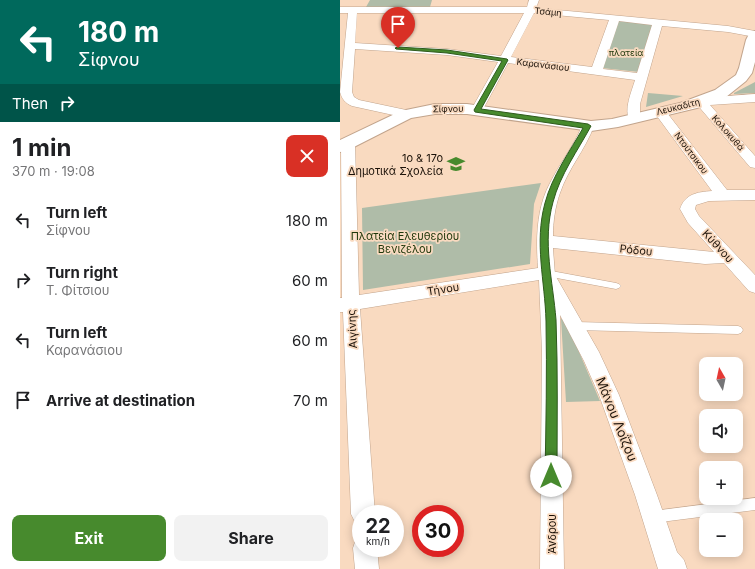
<!DOCTYPE html>
<meta charset="utf-8">
<style>
body{margin:0;font-family:Inter,sans-serif;background:#f2f2f2;color:#202124;height:100vh;display:flex;flex-direction:column;font-size:15px;white-space:nowrap}
*{box-sizing:border-box;margin:0}
p{font-size:13px;color:#757577}
.icon{flex:none;width:22px;height:22px;fill:none;stroke:currentColor;stroke-width:2;stroke-linecap:round;stroke-linejoin:round}
.map{position:relative;flex:1;overflow:hidden}
.side{display:flex;flex-direction:column;background:#fff;width:340px}
.side>*{flex:none}
.hud{background:#00695c;color:#fff;overflow:hidden}
.needle{width:26px;rotate:351deg}
.fabs{position:absolute;left:359px;top:357px;display:grid;gap:8px}
.fabs a{display:grid;place-items:center;width:44px;height:44px;border-radius:8px;background:#fff;box-shadow:0 2px 10px #0003;font-size:20px}
.speed{position:absolute;left:12px;top:505px;display:flex;gap:8px;font-size:20px;font-weight:700;text-align:center}
.speed>*{display:grid;place-content:center;width:52px;height:52px;border-radius:50%;background:#fff;box-shadow:0 2px 10px #0003;line-height:1}
.speed small{font-size:10px;font-weight:400}
.speed .limit{border:6px solid #d22;background:#fff;color:#111}
.pin{position:absolute;display:grid;place-items:center;width:34px;height:34px;color:#fff;margin:-41px -17px;border-radius:50% 50% 50% 0;rotate:-45deg;box-shadow:0 0 4px #0007}
.pin .icon{rotate:45deg}
.me{position:absolute;width:44px;margin:-22px;rotate:0deg;stroke-linejoin:round;filter:drop-shadow(0 0 3px #0008)}
.turn{display:flex;align-items:center;gap:14px;height:84px;padding:0 12px;font-size:18px}
.turn .icon{width:52px;height:52px;stroke-width:2.5}
.turn b{display:block;font-size:28px;line-height:34px}
.then{display:flex;align-items:center;height:38px;padding:0 12px;background:#0003;gap:8px;font-size:15px}
.round{display:grid;place-items:center;flex:none;width:42px;height:42px;border-radius:8px;background:#f2f2f2}
.overview{display:flex;align-items:center;justify-content:space-between;height:68px;padding:0 12px}
h1{font-size:24px;font-weight:700;line-height:30px}
.primary-button{display:flex;gap:8px;margin-top:auto;padding:8px 12px}
.primary-button a{flex:1;height:46px;border-radius:8px;background:#478a2d;color:#fff;font-size:16px;font-weight:700;line-height:46px;text-align:center}
.primary-button a+a{background:#f2f2f2;color:#202124}
ul{padding:0;list-style:none}
li{display:flex;align-items:center;gap:12px;height:60px;padding:0 12px}
li div{flex:1}
li b{display:block;font-size:15px}
li em{font-style:normal}
main{display:flex;flex:1;min-height:0}
.map>svg:first-child{display:block}
</style>
<main>
<section class="side">
<div class="hud">
<div class="turn"><svg class="icon" aria-label="left" viewBox="0 0 24 24"><path d="M17 20v-9H6M10 6l-5 5 5 5"/></svg><div><b>180 m</b>Σίφνου</div></div>
<div class="then">Then<svg class="icon" aria-label="right" viewBox="0 0 24 24"><path d="M7 20v-9h11M14 6l5 5-5 5"/></svg></div>
</div>
<div class="overview"><div><h1>1 min</h1><p>370 m · 19:08</p></div><a class="round" style="background:#d93025;color:#fff"><svg class="icon" aria-label="close" viewBox="0 0 24 24"><path d="M6 6l12 12M18 6L6 18"/></svg></a></div>
<ul>
<li><svg class="icon" aria-label="left" viewBox="0 0 24 24"><path d="M17 20v-9H6M10 6l-5 5 5 5"/></svg><div><b>Turn left</b><p>Σίφνου</p></div><em>180 m</em></li>
<li><svg class="icon" aria-label="right" viewBox="0 0 24 24"><path d="M7 20v-9h11M14 6l5 5-5 5"/></svg><div><b>Turn right</b><p>Τ. Φίτσιου</p></div><em>60 m</em></li>
<li><svg class="icon" aria-label="left" viewBox="0 0 24 24"><path d="M17 20v-9H6M10 6l-5 5 5 5"/></svg><div><b>Turn left</b><p>Καρανάσιου</p></div><em>60 m</em></li>
<li><svg class="icon" aria-label="arrive" viewBox="0 0 24 24"><path d="M6 21V4h12l-3 4 3 4H6"/></svg><div><b>Arrive at destination</b></div><em>70 m</em></li>
</ul>
<div class="primary-button"><a>Exit</a><a>Share</a></div>
</section>
<div class="map">
<svg width="415" height="569" viewBox="0 0 415 569">
<rect width="100%" height="100%" fill="#f9dac0"/>
<!-- green -->
<path fill="#afbca8" d="M30,0H92L90,7H26Z
M279,21L313,24L299,72L262,68Z
M415,82V93L394,94V93Z
M308,93L343,96L306,107Z
M201,183L194,204L190,264L23,290L22,208Z
M221,319H225L260,401L226,402Z"/>
<g fill="none" stroke-linecap="round" stroke-linejoin="round">
<!-- lane casing -->
<g stroke="#c2a48c" stroke-width="1">
<path id="lane" d="M206,270L276,283L279,284L281,286L279,288L276,289L206,276L202,273Z
M235,322L398,326L401,327L403,330L401,333L398,334L235,330L232,329L230,326L232,323Z
M415,498V510L313,523L309,521L307,517L309,513L313,511Z"/>
</g>
<!-- street casing -->
<g stroke="#c2a48c" stroke-width="1">
<path id="street" d="M189,0H199L196,8L388,26L415,31V37L388,32L322,26L300,104V118L298,121H290C283,110 292,91 295,80L168,63L141,113H133L131,110L158,62L107,55L15,49L12,92L14,97L19,100L71,111L73,114L71,117L67,118L12,106C5,103 2,99 0,92L8,13H0V7H187ZM17,13H184L161,56L107,49L15,43ZM194,13L269,20L252,67L171,57ZM279,21L312,25L297,73L263,69Z
M415,94V102L370,105L415,156V168L410,167L355,102L357,99L361,98Z
M320,108L324,109L387,190H415V200L369,201L356,205L355,209L359,216L415,275V293L409,291L384,263L365,264L213,248V249L215,275L259,352L279,395L317,495L337,552L344,560L347,569H318L295,495L259,395L244,361L220,315L224,569H200L202,352L199,280L20,309L35,514H21V525L15,522L11,514L3,312H0V298H2L1,143L3,140H13L15,143L19,295L198,268C196,240 196,209 210,183C220,163 233,147 242,126L244,123H252L254,126C245,150 228,169 220,193C215,207 213,222 213,236L374,252L348,223L340,209C345,194 357,192 372,191L314,112L316,109Z
M21,537V548H37L39,569H15L13,548L16,539Z"/>
</g>
<!-- secondary casing -->
<g stroke="#c2a48c" stroke-width="2">
<path id="secondary" d="M415,31V62L412,73L406,81L386,97L361,107L278,127L251,131L127,114H95L71,118L6,151L0,152V140L61,111L95,104H127L251,121L272,119L340,103L375,90L396,75L399,68L406,40L410,32Z"/>
</g>
<!-- lane -->
<use href="#lane" fill="#fff" fill-rule="evenodd"/>
<!-- street -->
<use href="#street" fill="#fff" fill-rule="evenodd"/>
<!-- secondary -->
<use href="#secondary" fill="#fff" fill-rule="evenodd"/>
</g>
<!-- route -->
<path fill="#478a2d" stroke="#2e5a1d" d="M58,47L107,50L167,59L168,60L141,109L248,124L251,126C238,150 220,175 213,202C202,242 213,281 216,320C218,372 217,424 217,476L216,480L211,481L207,480L205,476C206,424 207,372 206,321C205,281 194,243 205,203C212,176 230,151 243,128L135,112L134,110L162,61L107,53L56,49L55,48Z"/>
<!-- icons -->
<defs>
<g id="school-bare" transform="scale(1.38)"><path d="M0-5L7-2L0 1L-7-2ZM-4 1L0 2.5L4 1V4Q0 6-4 4Z" fill="#478a2d" stroke="#f9dac0" stroke-width="2.5" paint-order="stroke"/></g>
</defs>
<g fill-rule="evenodd">
<use href="#school-bare" x="116" y="164"/>
</g>
<g text-anchor="middle" stroke-width="3.5" stroke-linejoin="round" paint-order="stroke">
<!-- far-street labels -->
<g font-size="9" fill="#1b1108" stroke="#f9dac0">
<text transform="translate(208 12) rotate(5)" y="3">Τσάμη</text>
<text transform="translate(203 65) rotate(7)" y="3">Καρανάσιου</text>
<text transform="translate(338 107) rotate(-14)" y="3">Λευκαδίτη</text>
<text transform="translate(108 109) rotate(-1)" y="3">Σίφνου</text>
<text transform="translate(388 133) rotate(49)" y="3">Κολοκυθά</text>
<text transform="translate(351 153) rotate(53)" y="3">Ντούτσικου</text>
</g>
<!-- far-park labels -->
<g font-size="9" fill="#1e370a" stroke="#f9dac0">
<text x="286" y="56">πλατεία</text>
</g>
<!-- poi labels -->
<g font-size="11" fill="#1b1108" stroke="#f9dac0" text-anchor="end">
<text x="103" y="162">1ο &amp; 17ο<tspan x="103" dy="13">Δημοτικά Σχολεία</tspan></text>
</g>
<!-- park labels -->
<g font-size="11" fill="#1e370a" stroke="#f9dac0">
<text x="65" y="240">Πλατεία Ελευθερίου<tspan x="65" dy="13">Βενιζέλου</tspan></text>
</g>
<!-- street labels -->
<g font-size="11" fill="#1b1108" stroke="#f9dac0">
<text transform="translate(378 246) rotate(47)" y="4">Κύθνου</text>
<text transform="translate(296 250) rotate(6)" y="4">Ρόδου</text>
<text transform="translate(103 289) rotate(-9)" y="4">Τήνου</text>
<text transform="translate(12 329) rotate(-93)" y="4">Αιγίνης</text>
<text transform="translate(212 534) rotate(-90)" y="4">Άνδρου</text>
</g>
<!-- near-street labels -->
<g font-size="13" fill="#1b1108" stroke="#f9dac0">
<text transform="translate(277 419) rotate(68)" y="5">Μάνου Λοΐζου</text>
</g>
</g>
</svg>
<div class="fabs">
<a><svg class="needle" viewBox="-14 -14 28 28"><path d="M0-13l5 13h-10z" fill="#e53935"/><path d="M0 13l5-13h-10z" fill="#757577"/></svg></a>
<a><svg class="icon" aria-label="sound" viewBox="0 0 24 24"><path d="M4 9h4l5-4v14l-5-4H4zM17 9q2 3 0 6"/></svg></a>
<a>+</a>
<a>−</a>
</div>
<div class="speed"><div>22<small>km/h</small></div><div class="limit">30</div></div>
<div class="pin" style="left:58px;top:48px;background:#d93025"><svg class="icon" aria-label="arrive" viewBox="0 0 24 24"><path d="M6 21V4h12l-3 4 3 4H6"/></svg></div>
<svg class="me" style="left:211px;top:476px" viewBox="-20 -20 40 40"><circle r="19" fill="#fff"/><path d="M0-13L10 11 0 6-10 11z" fill="#478a2d"/></svg>
</div>
</main>
